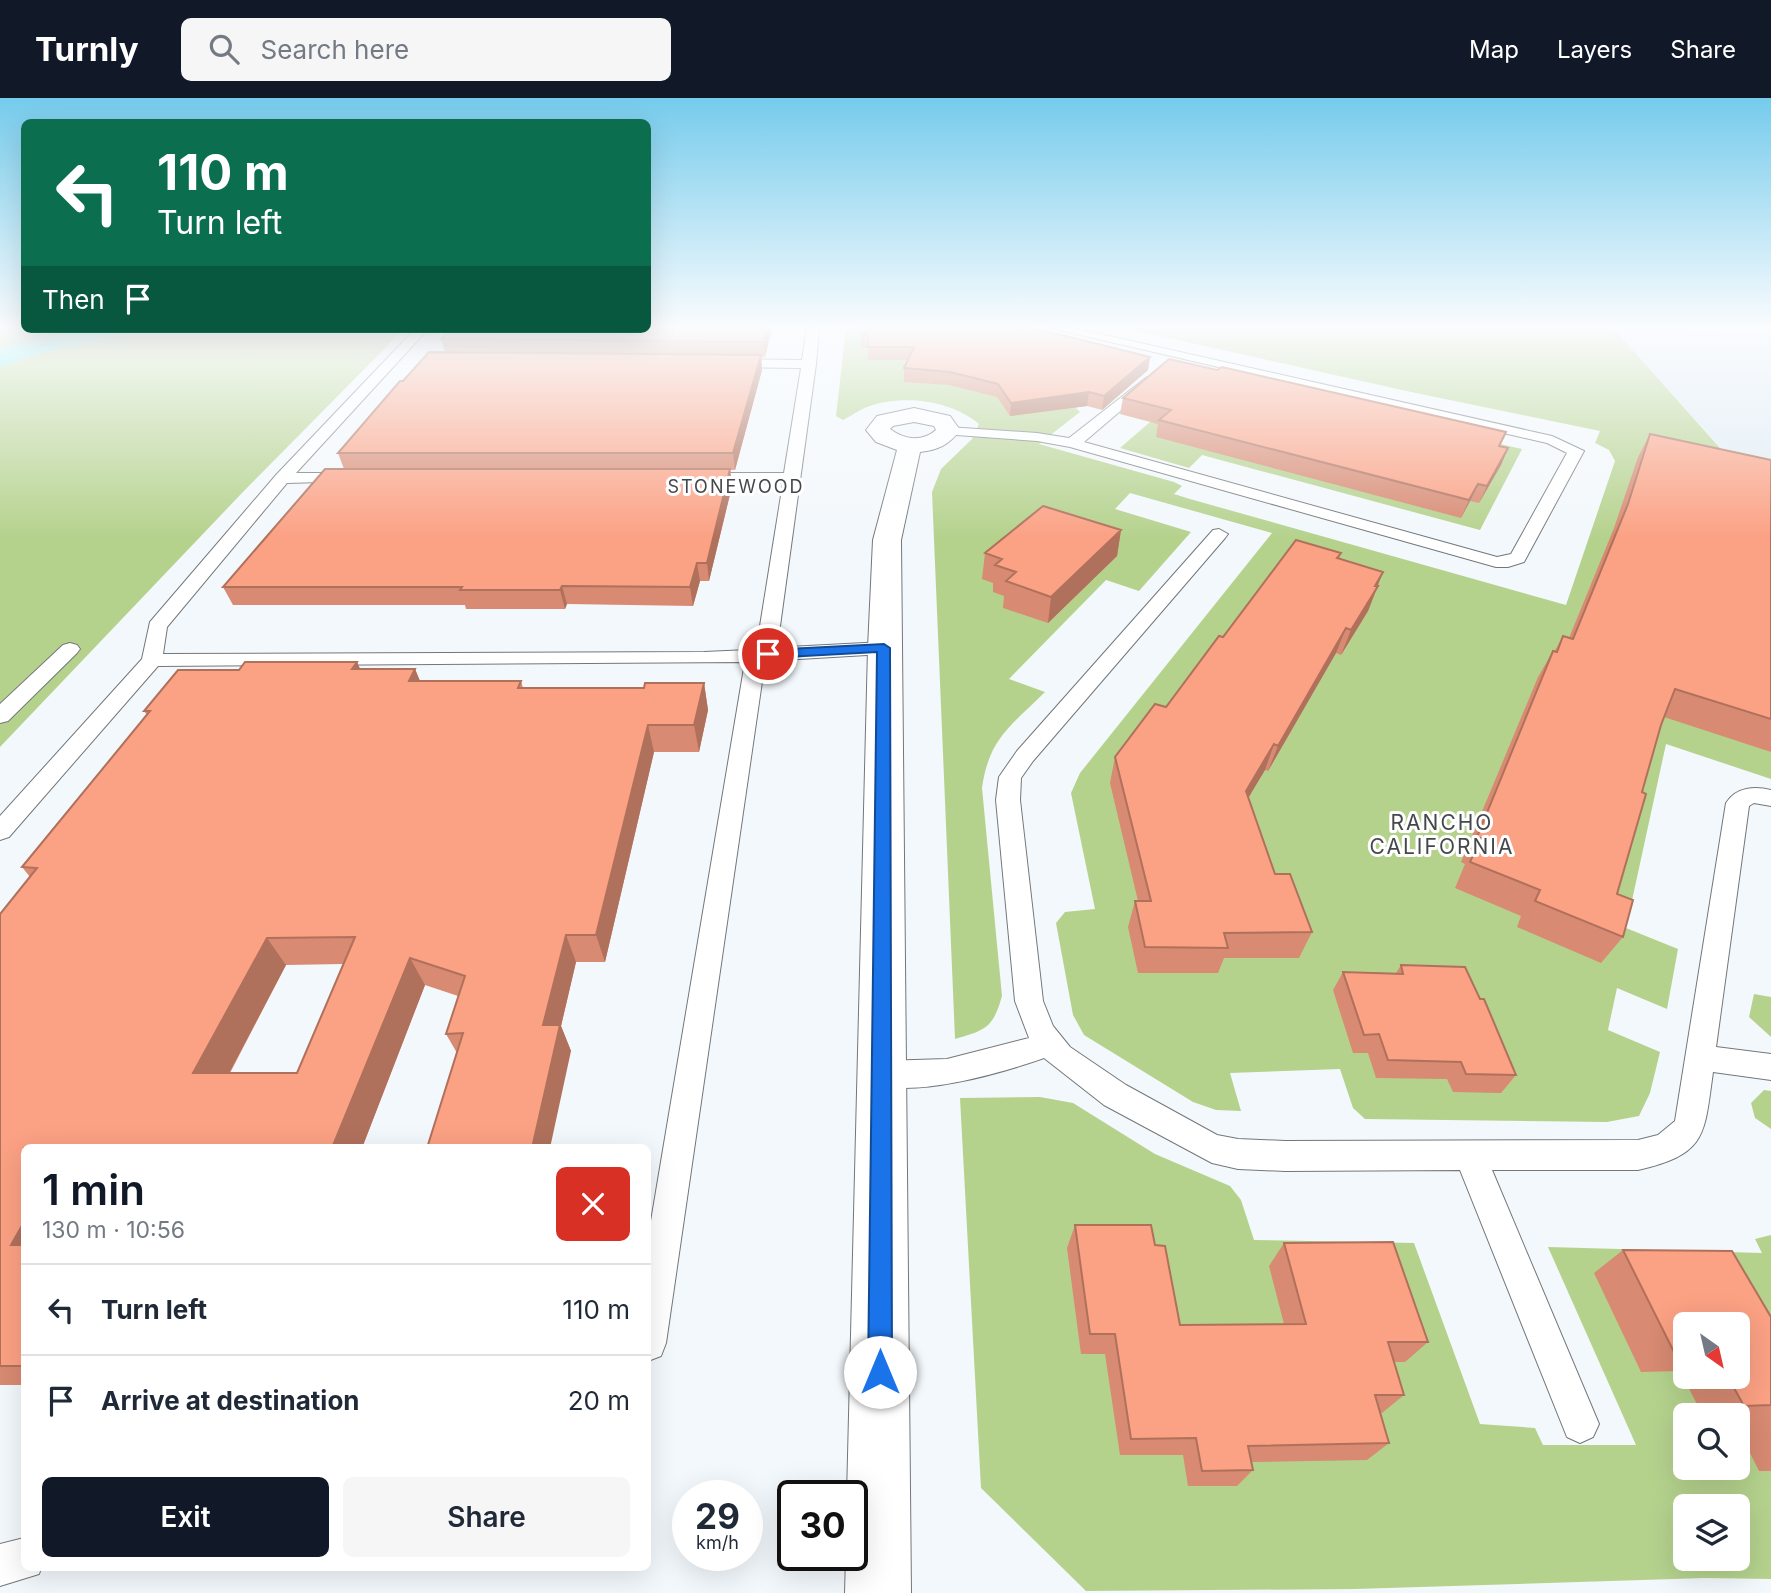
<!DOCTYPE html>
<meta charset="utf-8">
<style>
body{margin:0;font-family:Inter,sans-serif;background:#f6f6f7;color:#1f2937;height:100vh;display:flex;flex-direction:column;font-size:26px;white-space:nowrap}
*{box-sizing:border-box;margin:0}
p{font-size:23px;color:#747a83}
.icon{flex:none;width:38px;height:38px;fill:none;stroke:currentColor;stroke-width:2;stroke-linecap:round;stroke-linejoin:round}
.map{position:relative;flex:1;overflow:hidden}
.details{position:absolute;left:21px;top:1046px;width:630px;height:427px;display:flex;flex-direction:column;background:#fff;border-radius:10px;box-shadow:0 7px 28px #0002}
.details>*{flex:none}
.top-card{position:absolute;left:21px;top:21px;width:630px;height:214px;border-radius:10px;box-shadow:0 7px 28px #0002;background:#0b6e4f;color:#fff;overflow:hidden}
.needle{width:46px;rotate:146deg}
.fabs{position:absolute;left:1673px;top:1214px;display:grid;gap:14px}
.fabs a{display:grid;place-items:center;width:77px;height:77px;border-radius:10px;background:#fff;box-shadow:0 7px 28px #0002;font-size:35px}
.speed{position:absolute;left:672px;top:1382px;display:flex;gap:14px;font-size:35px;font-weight:700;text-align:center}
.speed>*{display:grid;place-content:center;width:91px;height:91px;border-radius:50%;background:#fff;box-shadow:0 7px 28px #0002;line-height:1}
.speed small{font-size:18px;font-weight:400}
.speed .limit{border:4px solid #111;border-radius:10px;background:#fff;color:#111}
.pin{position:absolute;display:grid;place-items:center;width:60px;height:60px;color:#fff;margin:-30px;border:4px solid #fff;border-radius:50%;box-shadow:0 2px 7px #0007}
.me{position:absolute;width:77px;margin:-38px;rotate:0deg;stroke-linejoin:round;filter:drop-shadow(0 0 5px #0008)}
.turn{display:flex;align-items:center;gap:24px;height:147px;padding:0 21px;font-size:32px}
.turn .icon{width:91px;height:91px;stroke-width:2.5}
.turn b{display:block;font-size:49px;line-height:60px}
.then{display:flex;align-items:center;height:66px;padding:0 21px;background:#0003;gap:14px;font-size:26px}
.round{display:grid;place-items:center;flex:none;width:74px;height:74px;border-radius:10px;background:#f6f6f7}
.overview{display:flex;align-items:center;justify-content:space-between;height:119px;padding:0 21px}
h1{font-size:42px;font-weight:600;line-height:52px;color:#111827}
.button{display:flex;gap:14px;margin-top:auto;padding:14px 21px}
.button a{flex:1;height:80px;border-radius:10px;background:#111827;color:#fff;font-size:28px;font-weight:600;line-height:80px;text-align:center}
.button a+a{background:#f6f6f7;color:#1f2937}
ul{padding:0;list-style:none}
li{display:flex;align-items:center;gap:21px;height:91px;padding:0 21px;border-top:2px solid #e0e1e3}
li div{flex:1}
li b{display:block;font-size:26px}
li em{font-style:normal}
header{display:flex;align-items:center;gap:42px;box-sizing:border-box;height:98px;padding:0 35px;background:#111827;color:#fff}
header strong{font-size:33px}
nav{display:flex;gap:38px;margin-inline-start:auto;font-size:24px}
.search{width:490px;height:63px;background:#f6f6f7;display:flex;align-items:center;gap:18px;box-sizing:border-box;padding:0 24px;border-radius:10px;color:#747a83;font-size:26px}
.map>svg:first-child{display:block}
</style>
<header>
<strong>Turnly</strong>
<div class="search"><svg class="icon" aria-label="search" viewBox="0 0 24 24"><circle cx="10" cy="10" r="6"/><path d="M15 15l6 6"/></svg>Search here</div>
<nav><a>Map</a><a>Layers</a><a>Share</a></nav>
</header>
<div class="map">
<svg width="1771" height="1495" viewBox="0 0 1771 1495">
<rect width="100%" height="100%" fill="#f3f8fc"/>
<!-- built -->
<path fill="#e0ebf4" d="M1613,230H1681L1771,236V362L1729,359Z"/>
<!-- green -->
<path fill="#b5d28d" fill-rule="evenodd" d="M0,230L404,231L241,396L0,649Z
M846,230H996L1080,314L1039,346L1174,384L1182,388L1174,396L1190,401L1566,507L1615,363L1609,352L1595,345L1600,333L1411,294L1124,230H1613L1728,359L1771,362V681L1666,646L1626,830L1678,851L1667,911L1617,890L1608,932L1660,954L1650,995L1639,1018L1607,1024L1365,1021L1353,1010L1340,971L1230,975L1241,1013L1216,1012L1193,1004L1084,937L1073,917L1056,825L1065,814L1095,811L1071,695L1080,675L1272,435L1130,395L1115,411L1191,434L1139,493L1106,482L1009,581L1045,594C1011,628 989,640 982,690L1002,898C993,930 986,932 955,941L932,394L941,371L972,341L979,326C951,302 901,296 867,309C859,312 851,318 843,322L836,318Z
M1203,278L1522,351L1480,432L1202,357L1189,370L1120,350Z
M1754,896L1771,899V939L1749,919Z
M1764,992L1771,993V1031L1755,1020L1751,1005Z
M1040,999L1073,1005L1155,1056L1230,1088L1241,1102L1254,1142L1414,1145L1480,1326L1535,1330L1543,1347H1636L1548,1149L1762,1155L1755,1141L1771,1137V1481L1705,1480L1355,1491L1086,1493L981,1390L960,1000ZM1685,1227H1738V1279H1685ZM1685,1318H1738V1370H1685ZM1685,1409H1738V1461H1685Z"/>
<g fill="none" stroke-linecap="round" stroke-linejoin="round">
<!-- canal -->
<path fill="#68edf2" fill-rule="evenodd" d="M76,231H124L120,237L34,257L0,269V251Z"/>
<!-- lane casing -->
<g stroke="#73777a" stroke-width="2">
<path id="lane" d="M807,230H819L816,266L780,528L769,550L884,544L891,546L894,550L891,554L884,556L765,563L666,1245L661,1258L648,1263V1141L745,564L158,568L9,739L0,742V718L142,561L150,524L276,377L415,231H428L296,375H350L356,377L358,380L356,383L287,385L167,529L163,556L704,554L749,552L760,528L783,385H698L690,380L698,375H784L801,270L729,269L722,265L729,261L802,262Z
M1050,230H1074L1552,338L1584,353L1524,464L1508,469H1496L1070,349L1037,343L943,336L941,333L943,330L948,329L1037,335L1069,340L1147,279L1152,280V286L1084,344L1497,459L1511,456L1567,355L1547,345Z
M1219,431L1228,436L1225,440L1033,663L1021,680L1020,702L1043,903L1053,928L1070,949L1126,987L1217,1037L1238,1041L1285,1043L1638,1042L1658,1037L1675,1023L1726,705C1736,689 1755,688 1771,692V708L1754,705L1749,708L1716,949L1771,956V982L1713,974C1704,1038 1707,1056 1638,1072H1492L1599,1326L1593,1339L1580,1345L1567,1339L1460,1072L1285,1073L1238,1071L1212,1065L1104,1007L1044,960C1001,975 914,1001 870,985L866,976L870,967L881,963L947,961L1029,940L1015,903L996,702L999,679L1017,653L1213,432Z
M70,545L77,547L80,551L77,555L8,623L0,625V606L63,547Z
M24,1440V1470H41L39,1476L0,1488V1446Z"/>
</g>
<!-- street casing -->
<g stroke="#73777a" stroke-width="2">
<path id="street" d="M914,310L950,318L960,332C949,347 938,352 920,354L901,442L911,1495H845L846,1458H852V1398H847L868,550L873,442L897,352L876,344L866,332L877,318ZM914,324L934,328L936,332C922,344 905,342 890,331L893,328Z"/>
</g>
<!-- lane -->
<use href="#lane" fill="#fff" fill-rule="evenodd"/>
<!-- street -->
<use href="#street" fill="#fff" fill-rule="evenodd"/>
</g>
<!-- wall -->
<path fill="#d88a72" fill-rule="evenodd" d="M772,230L765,259H761L762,272L735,372H730L732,388L709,483H700L693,508L567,506L565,511H466L465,507H233L223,489L344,371L338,355L403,283L445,254L441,241Z
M861,230L1150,259L1148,272L1102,312L1087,308L1010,318L997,299L949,287L904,284V270L908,262H868V250H861Z
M1217,272L1506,334L1500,348L1508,350L1501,367L1479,405L1470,403L1461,420L1156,339L1158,326L1120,316L1123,300Z
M1650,336L1771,362V654L1664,619L1642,694L1617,796L1623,839L1601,865L1517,829L1521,818L1455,790L1465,766L1461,764L1538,579L1553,553L1554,554L1563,538L1569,540L1614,430L1638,359Z
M1121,432L1117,458L1048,525L1003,510L1004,498L993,494V485L982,481L985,455Z
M1341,455L1339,461L1378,488L1368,513L1341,557L1336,555L1268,673L1265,672L1248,699L1275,776L1312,834L1299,860H1224L1218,875H1138L1128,829L1135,803H1138L1110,685L1115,659L1166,609L1223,539Z
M357,564L360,571H415L420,583H521L523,590H644L704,585L708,612L699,654H654L605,864H576L561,928L571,953L457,955L446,936L458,898L425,887L362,1050H24V1287H0V816L30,779L22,769L147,617L144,613ZM343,866L297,975H230L286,867Z
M1401,867L1516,977L1501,995L1453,994L1447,981L1376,980L1368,955H1353L1333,892L1343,874L1396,875Z
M1075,1127L1155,1147L1180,1227L1284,1226L1269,1168L1284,1145L1428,1244L1405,1264H1394L1404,1297L1382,1315H1380L1389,1345L1367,1362L1251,1364L1253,1372L1237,1388H1188L1183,1357H1120L1105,1256H1081L1067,1150Z
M1623,1152L1771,1219V1373H1759L1738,1331V1318H1703L1680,1273L1641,1274L1594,1175ZM1685,1227H1738V1279H1685Z"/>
<!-- shaded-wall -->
<path fill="#b0715c" d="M767,230H772L765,259L764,244Z
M761,257L762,272L735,372L733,355Z
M1150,259L1148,272L1102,312L1104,298Z
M1089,294L1087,308L1010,318L1011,305Z
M1508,350L1501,367L1479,405L1487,388Z
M730,371L732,388L709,483L707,465Z
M1478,386L1470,403L1461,420L1469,402Z
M1121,432L1117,458L1048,525L1051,499Z
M697,465L700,483L693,508L690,489Z
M1383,474L1368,513L1341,557L1351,532Z
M562,488L567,506L565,511L560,492Z
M1346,530L1336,555L1268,673L1278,648Z
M357,564L369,591L352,571Z
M415,571L426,598L409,583Z
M704,585L708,612L699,654L694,627Z
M648,627L654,654L605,864L596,837Z
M1274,646L1265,672L1237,719L1246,693Z
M566,837L576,864L561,928L571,953L550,1050H532L543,927Z
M267,840L286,867L216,1000L193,975Z
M410,860L425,887L362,1050H332Z
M24,1124V1156L11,1147Z"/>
<!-- building -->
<path fill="#fba184" stroke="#b0715c" stroke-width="2" fill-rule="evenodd" d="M648,230H767L764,244L441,241L450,231Z
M861,230H1034L1150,259L1104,298L1089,294L1011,305L998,286L950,274L904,270L914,249H868V237H861Z
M429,254L761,257L733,355H338L400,283H403Z
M1169,261L1217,272L1222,269L1506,334L1499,348L1508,350L1487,388L1478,386L1469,402L1159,322L1171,312L1123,300Z
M1650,336L1771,362V621L1675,591L1661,627L1642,694L1646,696L1617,796L1633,802L1623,839L1535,803L1540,792L1470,764L1481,740L1477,739L1553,553L1557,554L1563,538L1573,541L1628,406Z
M325,371H730L707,465H697L690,489L562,488L560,492H460L462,489H223Z
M1043,408L1121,432L1051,499L1006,483L1016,474L995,467L1002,461L985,455Z
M1296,442L1341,455L1337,460L1383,474L1375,488H1378L1351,532L1346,530L1278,648L1274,646L1246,693L1275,776H1290L1312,834L1224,835L1228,850L1145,849L1135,803H1151L1115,659L1155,606L1166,609L1219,538L1223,539Z
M245,564H357L352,571H415L409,583H521L518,590H644L645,585H704L694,627H648L596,837H566L543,927H560L532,1050H427L463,935L446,936L465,878L410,860L332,1050H24V1124L11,1147H24V1268H0V816L37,770L22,769L150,613H144L178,572H239ZM355,839L297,975H193L267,840Z
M1401,867L1465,869L1480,901H1484L1516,977L1466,976L1461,964L1388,962L1379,936L1364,937L1343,874L1403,876Z
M1075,1127H1151L1155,1147L1165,1148L1180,1227L1306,1226L1284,1145L1393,1144L1428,1244H1388L1404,1297H1375L1389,1345L1248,1348L1253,1372L1202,1373L1196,1340L1131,1341L1115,1236H1090Z
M1623,1152L1732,1153L1771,1219V1307L1744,1308L1728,1279H1738V1227H1685V1254H1674Z"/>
<!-- sky -->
<linearGradient id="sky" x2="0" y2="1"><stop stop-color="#75cbec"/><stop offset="0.52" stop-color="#fafcfe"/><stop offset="1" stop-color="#fafcfe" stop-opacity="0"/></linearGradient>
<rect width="1771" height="440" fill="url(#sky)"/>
<!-- route -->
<path fill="#1a73e8" stroke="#114b97" stroke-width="2" d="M884,546L890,550L892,1274L888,1282L880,1286L871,1282L868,1274L877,554L768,560L762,556L768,552Z"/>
<g text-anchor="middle" stroke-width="6" stroke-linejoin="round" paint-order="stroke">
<!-- far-neighbourhood labels -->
<g font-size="18" letter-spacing="2" fill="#45484b" stroke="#fff">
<text x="736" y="395">STONEWOOD</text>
</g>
<!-- neighbourhood labels -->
<g font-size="21" letter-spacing="2" fill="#45484b" stroke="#fff">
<text x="1442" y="732">RANCHO<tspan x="1442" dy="24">CALIFORNIA</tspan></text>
</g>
</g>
</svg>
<div class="fabs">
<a><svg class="needle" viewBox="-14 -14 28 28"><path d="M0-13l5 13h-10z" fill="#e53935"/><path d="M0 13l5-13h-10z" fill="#747a83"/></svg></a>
<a><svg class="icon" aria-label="search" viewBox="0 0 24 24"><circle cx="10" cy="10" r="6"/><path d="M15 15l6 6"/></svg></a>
<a><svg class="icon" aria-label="layers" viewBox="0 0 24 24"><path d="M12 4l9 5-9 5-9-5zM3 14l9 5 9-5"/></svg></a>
</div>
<div class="speed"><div>29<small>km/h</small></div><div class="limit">30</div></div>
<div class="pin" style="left:768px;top:556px;background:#d93025"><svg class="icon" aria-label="arrive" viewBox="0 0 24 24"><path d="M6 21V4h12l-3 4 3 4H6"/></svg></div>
<svg class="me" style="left:880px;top:1274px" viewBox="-20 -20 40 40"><circle r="19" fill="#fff"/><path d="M0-13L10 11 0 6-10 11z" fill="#1a73e8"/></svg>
<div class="top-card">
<div class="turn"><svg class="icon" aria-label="left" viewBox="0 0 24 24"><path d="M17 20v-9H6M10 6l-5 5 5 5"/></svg><div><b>110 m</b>Turn left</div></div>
<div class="then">Then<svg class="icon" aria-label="arrive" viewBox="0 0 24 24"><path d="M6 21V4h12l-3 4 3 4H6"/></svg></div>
</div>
<section class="details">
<div class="overview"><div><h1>1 min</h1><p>130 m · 10:56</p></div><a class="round" style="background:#d93025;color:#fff"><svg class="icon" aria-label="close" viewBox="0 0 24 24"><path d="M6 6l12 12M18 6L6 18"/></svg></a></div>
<ul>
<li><svg class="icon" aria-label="left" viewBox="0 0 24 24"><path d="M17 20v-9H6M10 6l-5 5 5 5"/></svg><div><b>Turn left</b></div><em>110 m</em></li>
<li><svg class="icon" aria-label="arrive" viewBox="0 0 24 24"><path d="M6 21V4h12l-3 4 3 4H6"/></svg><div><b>Arrive at destination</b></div><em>20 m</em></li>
</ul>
<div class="button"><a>Exit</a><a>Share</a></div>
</section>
</div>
